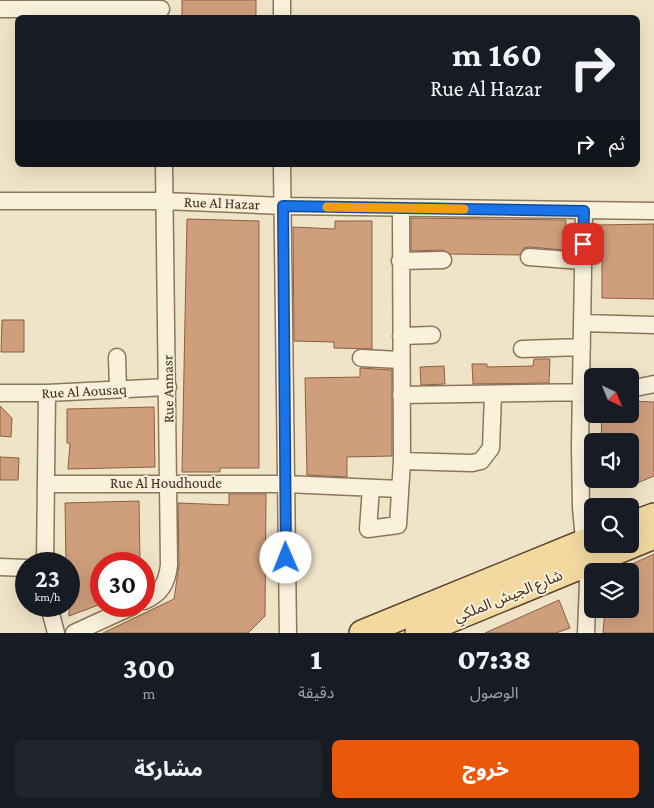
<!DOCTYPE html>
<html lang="ar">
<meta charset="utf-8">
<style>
body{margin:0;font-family:"Crimson Pro","Noto Sans Arabic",serif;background:#20242c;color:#f1f3f6;direction:rtl;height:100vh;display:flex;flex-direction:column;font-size:19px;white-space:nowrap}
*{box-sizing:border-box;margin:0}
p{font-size:16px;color:#9ea1a6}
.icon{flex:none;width:28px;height:28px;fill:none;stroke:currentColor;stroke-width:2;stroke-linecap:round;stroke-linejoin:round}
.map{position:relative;height:633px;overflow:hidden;direction:ltr}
.details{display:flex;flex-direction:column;background:#171b24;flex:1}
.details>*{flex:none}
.banner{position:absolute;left:15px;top:15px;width:625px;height:152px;border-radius:8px;box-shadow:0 5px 20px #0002;direction:rtl;background:#171b24;color:#f1f3f6;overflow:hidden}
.needle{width:32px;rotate:136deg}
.tools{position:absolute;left:584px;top:368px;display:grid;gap:10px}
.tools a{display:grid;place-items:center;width:55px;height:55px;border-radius:8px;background:#171b24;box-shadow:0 5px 20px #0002;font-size:25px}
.speed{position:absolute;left:15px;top:552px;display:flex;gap:10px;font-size:25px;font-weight:700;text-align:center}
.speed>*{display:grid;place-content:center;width:65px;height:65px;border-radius:50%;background:#171b24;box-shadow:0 5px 20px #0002;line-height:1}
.speed small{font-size:12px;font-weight:400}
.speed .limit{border:8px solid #d22;background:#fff;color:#111}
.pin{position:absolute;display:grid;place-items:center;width:42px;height:42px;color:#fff;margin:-21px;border-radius:10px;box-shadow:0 2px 8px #0006}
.me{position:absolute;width:55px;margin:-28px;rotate:359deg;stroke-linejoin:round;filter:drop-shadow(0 0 4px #0008)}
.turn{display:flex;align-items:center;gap:18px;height:105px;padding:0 15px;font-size:22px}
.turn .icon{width:65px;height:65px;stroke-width:2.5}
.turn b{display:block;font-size:35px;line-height:42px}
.then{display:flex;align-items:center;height:48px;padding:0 15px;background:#0003;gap:10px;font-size:19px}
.eta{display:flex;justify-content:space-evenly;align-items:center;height:85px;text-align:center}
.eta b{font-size:30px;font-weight:800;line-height:35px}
.button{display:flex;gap:10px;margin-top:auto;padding:10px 15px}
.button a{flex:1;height:58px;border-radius:8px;background:#ea580c;color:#fff;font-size:20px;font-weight:800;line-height:58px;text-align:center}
.button a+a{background:#20242c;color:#f1f3f6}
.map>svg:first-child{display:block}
</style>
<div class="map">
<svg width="654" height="633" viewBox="0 0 654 633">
<rect width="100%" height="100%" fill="#f0e4c8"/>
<!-- building -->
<path fill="#cf9f7d" stroke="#8d5f41" d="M182,0H256V18H182Z
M411,218L566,220L565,250L529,247L524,248L520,255L450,254L443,250L411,251Z
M187,219L259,221V468H220V472H182Z
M335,221H372V349L334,348V342L294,341L293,227L335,229Z
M654,224V299L602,298V257H598V225Z
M2,320H24V352H1Z
M534,359H550L549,383L473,384L472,364H487V367L533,366Z
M444,366L445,384L421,385L420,367Z
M360,368L392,370V456L347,457V477L307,475L305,378L360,377Z
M630,401L654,402V476L630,486V441H601L602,414H630Z
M0,406L12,418L11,437L0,436Z
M154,407L155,467L68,469L70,443H67V409Z
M0,457L19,458L18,480H0Z
M229,494H266L265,616L248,633H103L174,599L179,565L178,503L229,505Z
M139,501L140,564H101V604L69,616V564H66L65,503Z
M654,554V633H603L605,609H630V600L639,601L630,581V565Z
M559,600L570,628L556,633H485Z"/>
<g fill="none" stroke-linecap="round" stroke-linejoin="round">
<!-- street casing -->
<g stroke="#8d765c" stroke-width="19">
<path id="street" d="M282,0V18
M0,9H161
M282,165L288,633
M0,201H164L283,206L654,211
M584,211L580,446L581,507L588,584L586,633
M529,257L582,261
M400,261L443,260
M582,323L654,325
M401,336L432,335
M522,349L582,347
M117,357L118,389
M361,358L401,360
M630,389L654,384
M0,393H47L168,387
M401,395L592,392
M402,461L472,463L481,461L491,448L493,395
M48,484H285L400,489
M371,488L368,529L398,525L402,461L401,208
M45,564L47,393
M0,567L26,568
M144,601C161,594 167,583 169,565L164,165
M49,606L56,633
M74,633L133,606"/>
</g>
<!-- primary casing -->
<g stroke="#5b4430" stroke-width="28">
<path id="primary" d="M630,525L654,516
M362,633L592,539
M418,633L654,536"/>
</g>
<!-- street -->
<use href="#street" stroke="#faf1dc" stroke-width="16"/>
<!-- primary -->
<use href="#primary" stroke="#f3d9a0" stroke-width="25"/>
</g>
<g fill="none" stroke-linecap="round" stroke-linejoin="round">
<!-- route casing -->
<g stroke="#114b97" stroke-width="12">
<path id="route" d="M286,558L283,206L584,211L583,244"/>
</g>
<!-- route -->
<use href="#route" stroke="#1a73e8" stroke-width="9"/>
<!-- slow -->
<path stroke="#f59e0b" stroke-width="9" d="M327,207L464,209"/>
</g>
<g text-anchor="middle" stroke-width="4" stroke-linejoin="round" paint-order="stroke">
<!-- street labels -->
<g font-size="15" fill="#3d2e20" stroke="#f7eed8">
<text transform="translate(222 203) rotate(2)" y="5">Rue Al Hazar</text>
<text transform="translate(168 389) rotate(-91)" y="5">Rue Annasr</text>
<text transform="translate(84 391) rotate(-3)" y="5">Rue Al Aousaq</text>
<text x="166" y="488">Rue Al Houdhoude</text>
<text transform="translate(508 596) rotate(-22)" y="5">شارع الجيش الملكي</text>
</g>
</g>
</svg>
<div class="tools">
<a><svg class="needle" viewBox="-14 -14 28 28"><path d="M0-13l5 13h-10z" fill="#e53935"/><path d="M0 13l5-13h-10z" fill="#9ea1a6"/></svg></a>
<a><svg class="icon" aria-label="sound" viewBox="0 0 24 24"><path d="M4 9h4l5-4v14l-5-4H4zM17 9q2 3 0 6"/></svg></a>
<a><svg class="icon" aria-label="search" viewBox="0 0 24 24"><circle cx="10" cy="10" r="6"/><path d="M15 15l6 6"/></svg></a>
<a><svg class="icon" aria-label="layers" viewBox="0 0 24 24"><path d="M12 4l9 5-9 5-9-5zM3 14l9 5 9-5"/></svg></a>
</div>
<div class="speed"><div>23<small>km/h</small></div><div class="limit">30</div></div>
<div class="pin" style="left:583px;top:244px;background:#d93025"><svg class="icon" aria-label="arrive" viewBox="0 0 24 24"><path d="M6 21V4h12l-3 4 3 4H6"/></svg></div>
<svg class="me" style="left:286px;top:558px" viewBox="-20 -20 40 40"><circle r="19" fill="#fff"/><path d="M0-13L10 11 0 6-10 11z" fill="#1a73e8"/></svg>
<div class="banner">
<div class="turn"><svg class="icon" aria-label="right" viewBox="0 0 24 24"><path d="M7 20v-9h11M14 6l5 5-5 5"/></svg><div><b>160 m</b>Rue Al Hazar</div></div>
<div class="then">ثم<svg class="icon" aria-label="right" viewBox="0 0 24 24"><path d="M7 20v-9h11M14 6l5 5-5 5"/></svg></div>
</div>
</div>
<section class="details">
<div class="eta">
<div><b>07:38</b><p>الوصول</p></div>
<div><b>1</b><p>دقيقة</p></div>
<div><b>300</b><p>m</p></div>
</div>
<div class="button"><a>خروج</a><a>مشاركة</a></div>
</section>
